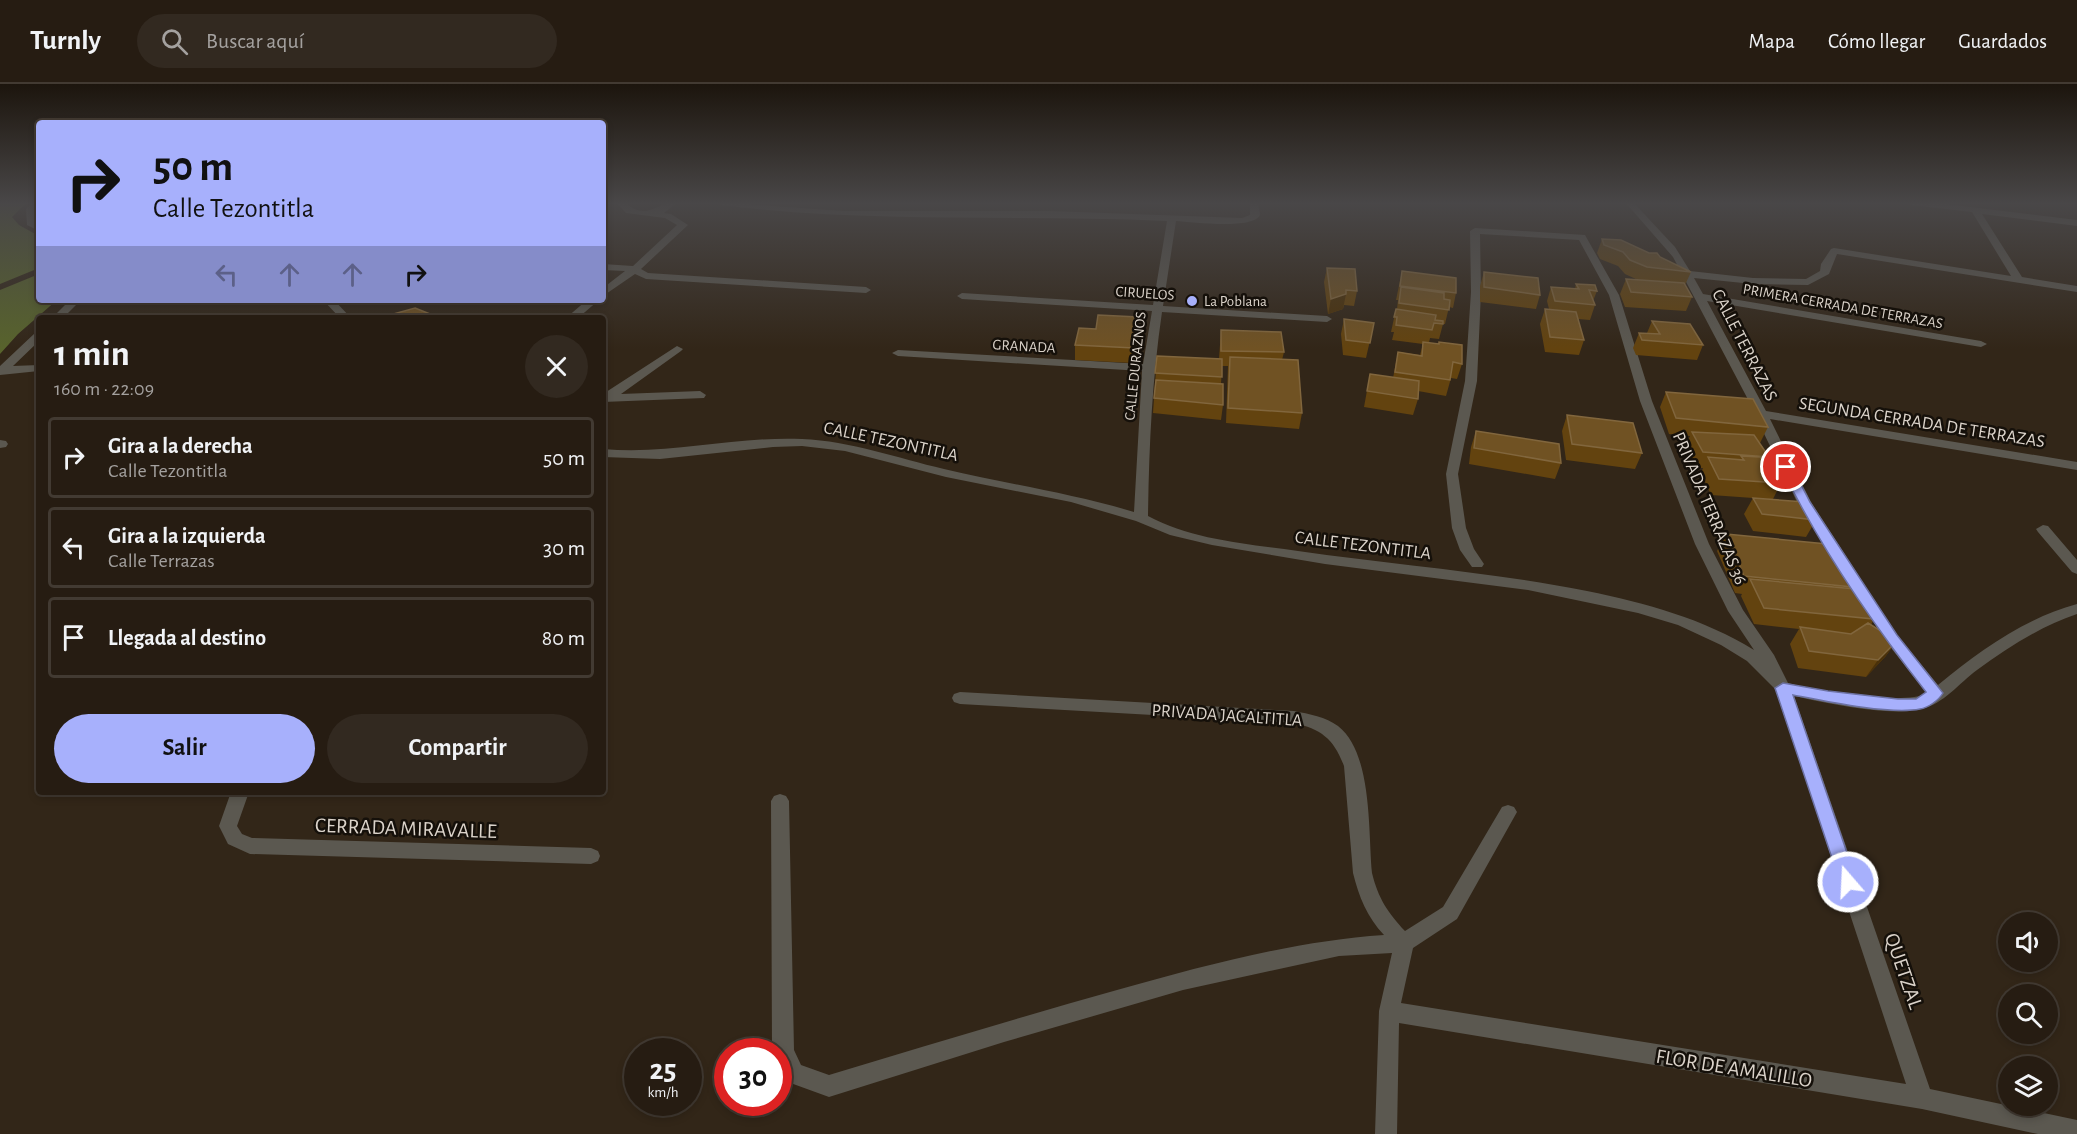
<!DOCTYPE html>
<html lang="es">
<meta charset="utf-8">
<style>
body{margin:0;font-family:"Alegreya Sans",sans-serif;background:#322920;color:#f1f3f6;height:100vh;display:flex;flex-direction:column;font-size:22px;white-space:nowrap}
*{box-sizing:border-box;margin:0}
p{font-size:20px;color:#a4a19f}
.icon{flex:none;width:33px;height:33px;fill:none;stroke:currentColor;stroke-width:2;stroke-linecap:round;stroke-linejoin:round}
.map{position:relative;flex:1;overflow:hidden}
.details{position:absolute;left:36px;top:231px;width:570px;height:480px;display:flex;flex-direction:column;background:#261c12;border-radius:6px;box-shadow:0 3px 9px #0003,0 0 0 2px #423a32}
.details>*{flex:none}
.hud{position:absolute;left:36px;top:36px;width:570px;height:183px;border-radius:6px;box-shadow:0 3px 9px #0003,0 0 0 2px #423a32;background:#a7b0fc;color:#111;overflow:hidden}
.buttons{position:absolute;left:1998px;top:828px;display:grid;gap:12px}
.buttons a{display:grid;place-items:center;width:60px;height:60px;border-radius:50%;background:#261c12;box-shadow:0 3px 9px #0003,0 0 0 2px #423a32;font-size:30px}
.speed{position:absolute;left:624px;top:954px;display:flex;gap:12px;font-size:30px;font-weight:700;text-align:center}
.speed>*{display:grid;place-content:center;width:78px;height:78px;border-radius:50%;background:#261c12;box-shadow:0 3px 9px #0003,0 0 0 2px #423a32;line-height:1}
.speed small{font-size:15px;font-weight:400}
.speed .limit{border:9px solid #d22;background:#fff;color:#111}
.pin{position:absolute;display:grid;place-items:center;width:51px;height:51px;color:#fff;margin:-26px;border:3px solid #fff;border-radius:50%;box-shadow:0 2px 6px #0007}
.me{position:absolute;width:66px;margin:-33px;rotate:341deg;stroke-linejoin:round;filter:drop-shadow(0 0 4px #0008)}
.turn{display:flex;align-items:center;gap:21px;height:126px;padding:0 18px;font-size:27px}
.turn .icon{width:78px;height:78px;stroke-width:2.5}
.turn b{display:block;font-size:42px;line-height:51px}
.lanes{display:flex;align-items:center;height:57px;padding:0 18px;background:#0003;justify-content:center;gap:30px;direction:ltr}
.lanes .off{opacity:.35}
.round{display:grid;place-items:center;flex:none;width:63px;height:63px;border-radius:32px;background:#322920}
.overview{display:flex;align-items:center;justify-content:space-between;height:102px;padding:0 18px}
h1{font-size:36px;font-weight:600;line-height:45px}
.primary-button{display:flex;gap:12px;margin-top:auto;padding:12px 18px}
.primary-button a{flex:1;height:69px;border-radius:36px;background:#a7b0fc;color:#111;font-size:24px;font-weight:600;line-height:69px;text-align:center}
.primary-button a+a{background:#322920;color:#f1f3f6}
ul{padding:0;list-style:none}
li{display:flex;align-items:center;gap:18px;height:81px;margin:0 12px 9px;padding:0 6px;border:3px solid #423a32;border-radius:6px}
li div{flex:1}
li b{display:block;font-size:22px}
li em{font-style:normal}
header{display:flex;align-items:center;gap:36px;box-sizing:border-box;height:84px;padding:0 30px;background:#261c12;border-bottom:2px solid #423a32}
header strong{font-size:28px}
nav{display:flex;gap:33px;margin-inline-start:auto;font-size:21px}
.search{width:420px;height:54px;background:#322920;display:flex;align-items:center;gap:15px;box-sizing:border-box;padding:0 21px;border-radius:33px;color:#a4a19f;font-size:22px}
.map>svg:first-child{display:block}
</style>
<header>
<strong>Turnly</strong>
<div class="search"><svg class="icon" aria-label="search" viewBox="0 0 24 24"><circle cx="10" cy="10" r="6"/><path d="M15 15l6 6"/></svg>Buscar aquí</div>
<nav><a>Mapa</a><a>Cómo llegar</a><a>Guardados</a></nav>
</header>
<div class="map">
<svg width="2077" height="1050" viewBox="0 0 2077 1050">
<rect width="100%" height="100%" fill="#322618"/>
<!-- forest -->
<path fill="#58632c" d="M0,118H27L12,133L19,141L39,152V184L0,200Z
M39,190V216H57L18,250L0,270V206Z"/>
<g fill="none" stroke-linecap="round" stroke-linejoin="round">
<!-- street -->
<path fill="#5b5850" fill-rule="evenodd" d="M33,118H39L36,125L39,147L27,141L26,125Z
M616,118H625C647,139 658,116 678,118L664,129L671,130L688,141L641,185L648,189L866,203L871,206L866,209L646,195L635,190L603,212V204L625,187L603,186V180L633,182L677,141L665,134L626,129Z
M717,118L844,127H1050L1242,134L1250,131V118H1258L1260,131C1252,146 1193,138 1176,137L1163,222L1327,232L1332,235L1327,238L1162,228C1152,296 1149,363 1148,432C1192,456 1249,460 1298,467C1395,481 1492,488 1587,507C1646,519 1704,535 1754,566L1728,527L1695,460L1640,317L1609,211L1579,156L1480,150L1481,208L1477,297L1458,390L1466,444L1474,465L1484,480L1482,483H1472L1460,466L1452,444L1446,390L1465,297L1471,208L1470,147L1475,144L1585,151L1619,211L1652,317L1709,460L1743,526L1774,571L1788,599C1814,607 1906,622 1927,609L1887,559L1797,418L1756,333L1747,329L1753,325L1673,173L1625,118H1633L1675,163L1690,187L1753,194L1806,195L1820,187L1821,180L1831,165L1834,164L2011,192L1972,128L1911,121L1907,118H1929L2077,136V142L1982,130L2022,193L2077,202V208L1837,170L1829,190L1808,201L1753,200L1694,194L1703,210L1981,257L1987,260L1981,263L1707,217L1766,327L2077,378V386L1770,335L1811,418L1897,551L1938,601C1979,567 2025,534 2077,520V530C2041,542 2007,564 1977,586C1959,599 1944,620 1921,625C1892,633 1825,619 1794,612L1930,1005L2077,1036V1050H2038L1922,1025L1399,939L1397,1050H1375L1379,927L1392,869L1339,872L1183,906L1004,958L829,1013L785,997L778,981V968L772,966L771,717L774,712L780,710L786,712L789,717L794,966L801,981L829,991C925,962 1021,933 1117,906C1203,882 1294,857 1384,851C1367,833 1359,813 1353,789L1344,682C1334,655 1321,645 1294,639L960,620L954,618L952,614L954,610L960,608L1294,627C1309,630 1326,633 1338,642C1373,669 1368,749 1372,789C1378,814 1388,829 1405,847L1443,823L1502,723L1508,721L1514,723L1517,728L1457,835L1413,864L1401,919L1906,1000L1776,606L1747,577L1721,561L1678,541L1638,529L1528,506L1325,480L1212,461L1170,451L1136,437L1071,418L946,393L845,367L802,362L773,363L660,375L603,373V365C672,371 735,352 802,355C851,357 897,374 944,385C1008,400 1071,409 1134,428L1142,287L898,272L892,269L898,266L1143,280L1152,227L962,215L957,212L962,209L1153,221L1167,137C1018,130 869,140 721,121Z
M70,216H81L63,234H52Z
M323,216H334L351,234H340Z
M587,216H599L578,234H566Z
M39,248V257L13,282L39,281V287L0,291V282L35,249Z
M677,262L683,265L681,267L621,310L700,307L706,311L704,314L603,318V310Z
M0,356L6,357L8,360L6,363L0,364Z
M2043,441L2048,442L2077,476V490L2072,488L2038,448L2036,445Z
M231,708H249L237,742L242,750L252,754L591,764L598,767L600,772L598,777L591,780L250,770L228,760L219,742Z"/>
</g>
<!-- wall -->
<path fill="#63430f" d="M1602,155L1660,173L1691,188L1685,201L1692,213L1686,227L1625,223L1620,210L1626,195L1638,196L1625,190L1618,182L1600,175L1597,169Z
M1327,184L1357,207L1354,222L1344,221L1343,225L1328,230L1324,198Z
M1402,187L1456,209L1453,224L1449,223L1445,240H1443L1439,255L1430,254L1429,259L1438,260L1439,258L1462,280L1457,295L1451,294L1446,312L1418,307V315L1413,331L1364,323L1370,290L1393,294L1398,268L1420,271L1423,260L1392,256L1394,248H1391L1396,225H1397L1398,216H1396Z
M1484,188L1540,211L1536,225L1480,218V202Z
M1576,200L1597,207L1593,217L1595,221L1590,236L1578,235L1584,256L1579,271L1545,268L1540,240L1545,225H1549L1547,217L1551,203L1575,205Z
M1138,233L1133,279L1075,276V261L1096,245Z
M1344,235L1374,239L1366,274L1343,271L1341,250Z
M1652,237L1703,261L1697,276L1636,271L1633,264L1639,249H1647Z
M1221,246L1284,268L1282,276L1302,329L1299,345L1226,339L1228,282H1222L1221,300L1223,321L1221,336L1153,329L1157,272L1219,275Z
M1666,308L1768,343L1760,359H1759L1769,373L1765,381L1781,399L1773,415L1816,436L1806,453L1753,447L1744,430L1753,414L1711,411L1701,389L1703,384H1696L1685,363L1690,352L1669,350L1660,323Z
M1567,331L1642,369L1635,385L1566,376L1562,347Z
M1476,347L1561,379L1555,395L1469,380L1471,363Z
M1726,450L1853,503L1851,505L1874,535L1871,541L1897,557L1885,573L1866,593L1798,584L1790,560L1799,545L1754,540L1741,512L1742,510L1735,509L1717,467Z"/>
<!-- shaded-wall -->
<path fill="#4a310a" d="M1346,210L1343,225L1328,230L1331,215Z
M1138,233L1137,248L1133,279L1134,264Z
M1897,557L1885,573L1866,593L1878,576Z"/>
<!-- building -->
<path fill="#705223" stroke="#81663d" stroke-width="1.5" d="M1602,155L1621,156L1649,169H1657L1660,173L1691,188L1647,183L1630,176L1623,168L1604,161Z
M1327,184L1355,185L1357,207L1346,206V210L1331,215Z
M1402,187L1456,194V209L1400,202Z
M1484,188L1538,194L1540,211L1484,203Z
M1626,195L1684,199L1692,213L1631,208Z
M1576,200L1595,201L1597,207L1589,206L1595,221L1555,217L1551,203L1579,205Z
M1401,203L1444,209V215L1450,216L1449,226L1399,219Z
M415,224L440,234H379Z
M1396,225L1436,231L1435,236L1443,237V240L1434,239L1432,246L1396,241L1397,233H1394Z
M1545,225L1576,228L1584,256L1550,253Z
M1098,231L1138,233L1134,264L1075,261L1079,244L1096,245Z
M1344,235L1374,239L1370,259L1346,256Z
M1652,237L1690,240L1703,261L1642,256L1639,249L1660,250Z
M1221,246L1281,248L1284,268L1221,267Z
M1423,258L1439,260V258L1462,261V280L1453,278L1450,296L1395,288L1398,268L1422,272Z
M1157,272L1222,275V293L1155,289Z
M1230,273L1298,276L1302,329L1228,324Z
M1370,290L1419,297L1418,315L1367,307Z
M1156,296L1223,300V321L1154,314Z
M1666,308L1753,315L1768,343L1676,334Z
M1567,331L1633,339L1642,369L1572,360Z
M1476,347L1559,360L1561,379L1474,364Z
M1692,348L1754,351L1769,373L1703,368Z
M1741,372L1760,373L1765,381H1771L1781,399L1719,395L1708,373L1744,376Z
M1753,414L1805,418L1816,436L1762,430Z
M1726,450L1827,460L1853,503L1744,492Z
M1750,495L1855,505L1874,535L1764,524Z
M1868,539L1897,557L1878,576L1809,567L1800,543L1851,550Z"/>
<!-- sky -->
<linearGradient id="sky" x2="0" y2="1"><stop stop-color="#1c150d"/><stop offset="0.45" stop-color="#494748"/><stop offset="1" stop-color="#494748" stop-opacity="0"/></linearGradient>
<rect width="2077" height="265" fill="url(#sky)"/>
<!-- route -->
<path fill="#a7b0fc" stroke="#6d72a4" stroke-width="1.5" d="M1786,379L1792,383L1810,418L1897,551L1943,609C1939,616 1928,624 1920,625C1890,631 1824,617 1793,611L1857,798L1855,804L1848,806L1842,804L1840,798L1775,604L1783,599L1828,607L1898,615H1916L1926,608C1872,539 1819,462 1781,383Z"/>
<!-- markers -->
<circle fill="#a7b0fc" stroke="#15100a" stroke-width="2" cx="1192" cy="217" r="6"/>
<g text-anchor="middle" stroke-width="5" stroke-linejoin="round" paint-order="stroke">
<!-- far-street labels -->
<g font-size="15" fill="#dbd3ca" stroke="#15100a">
<text transform="translate(1145 209) rotate(4)" y="5">CIRUELOS</text>
<text transform="translate(1843 222) rotate(10)" y="5">PRIMERA CERRADA DE TERRAZAS</text>
<text transform="translate(1024 262) rotate(3)" y="5">GRANADA</text>
<text transform="translate(1135 282) rotate(-84)" y="5">CALLE DURAZNOS</text>
</g>
<!-- far-poi labels -->
<g font-size="15" fill="#dbd3ca" stroke="#15100a" text-anchor="start">
<text x="1204" y="222">La Poblana</text>
</g>
<!-- street labels -->
<g font-size="18" fill="#dbd3ca" stroke="#15100a">
<text transform="translate(1745 261) rotate(63)" y="6">CALLE TERRAZAS</text>
<text transform="translate(1922 338) rotate(9)" y="6">SEGUNDA CERRADA DE TERRAZAS</text>
<text transform="translate(891 357) rotate(12)" y="6">CALLE TEZONTITLA</text>
<text transform="translate(1710 424) rotate(67)" y="6">PRIVADA TERRAZAS 36</text>
<text transform="translate(1363 461) rotate(7)" y="6">CALLE TEZONTITLA</text>
<text transform="translate(1227 631) rotate(4)" y="6">PRIVADA JACALTITLA</text>
</g>
<!-- near-street labels -->
<g font-size="21" fill="#dbd3ca" stroke="#15100a">
<text transform="translate(406 744) rotate(2)" y="7">CERRADA MIRAVALLE</text>
<text transform="translate(1904 887) rotate(71)" y="7">QUETZAL</text>
<text transform="translate(1734 984) rotate(9)" y="7">FLOR DE AMALILLO</text>
</g>
</g>
</svg>
<div class="buttons">
<a><svg class="icon" aria-label="sound" viewBox="0 0 24 24"><path d="M4 9h4l5-4v14l-5-4H4zM17 9q2 3 0 6"/></svg></a>
<a><svg class="icon" aria-label="search" viewBox="0 0 24 24"><circle cx="10" cy="10" r="6"/><path d="M15 15l6 6"/></svg></a>
<a><svg class="icon" aria-label="layers" viewBox="0 0 24 24"><path d="M12 4l9 5-9 5-9-5zM3 14l9 5 9-5"/></svg></a>
</div>
<div class="speed"><div>25<small>km/h</small></div><div class="limit">30</div></div>
<div class="pin" style="left:1786px;top:383px;background:#d93025"><svg class="icon" aria-label="arrive" viewBox="0 0 24 24"><path d="M6 21V4h12l-3 4 3 4H6"/></svg></div>
<svg class="me" style="left:1848px;top:798px" viewBox="-20 -20 40 40"><circle r="17" fill="#a7b0fc" stroke="#fff" stroke-width="3"/><path d="M0-11L8 9 0 5-8 9z" fill="#fff"/></svg>
<div class="hud">
<div class="turn"><svg class="icon" aria-label="right" viewBox="0 0 24 24"><path d="M7 20v-9h11M14 6l5 5-5 5"/></svg><div><b>50 m</b>Calle Tezontitla</div></div>
<div class="lanes"><svg class="icon off" aria-label="left" viewBox="0 0 24 24"><path d="M17 20v-9H6M10 6l-5 5 5 5"/></svg><svg class="icon off" aria-label="ahead" viewBox="0 0 24 24"><path d="M12 20V5M6 11l6-6 6 6"/></svg><svg class="icon off" aria-label="ahead" viewBox="0 0 24 24"><path d="M12 20V5M6 11l6-6 6 6"/></svg><svg class="icon" aria-label="right" viewBox="0 0 24 24"><path d="M7 20v-9h11M14 6l5 5-5 5"/></svg></div>
</div>
<section class="details">
<div class="overview"><div><h1>1 min</h1><p>160 m · 22:09</p></div><a class="round"><svg class="icon" aria-label="close" viewBox="0 0 24 24"><path d="M6 6l12 12M18 6L6 18"/></svg></a></div>
<ul>
<li><svg class="icon" aria-label="right" viewBox="0 0 24 24"><path d="M7 20v-9h11M14 6l5 5-5 5"/></svg><div><b>Gira a la derecha</b><p>Calle Tezontitla</p></div><em>50 m</em></li>
<li><svg class="icon" aria-label="left" viewBox="0 0 24 24"><path d="M17 20v-9H6M10 6l-5 5 5 5"/></svg><div><b>Gira a la izquierda</b><p>Calle Terrazas</p></div><em>30 m</em></li>
<li><svg class="icon" aria-label="arrive" viewBox="0 0 24 24"><path d="M6 21V4h12l-3 4 3 4H6"/></svg><div><b>Llegada al destino</b></div><em>80 m</em></li>
</ul>
<div class="primary-button"><a>Salir</a><a>Compartir</a></div>
</section>
</div>
